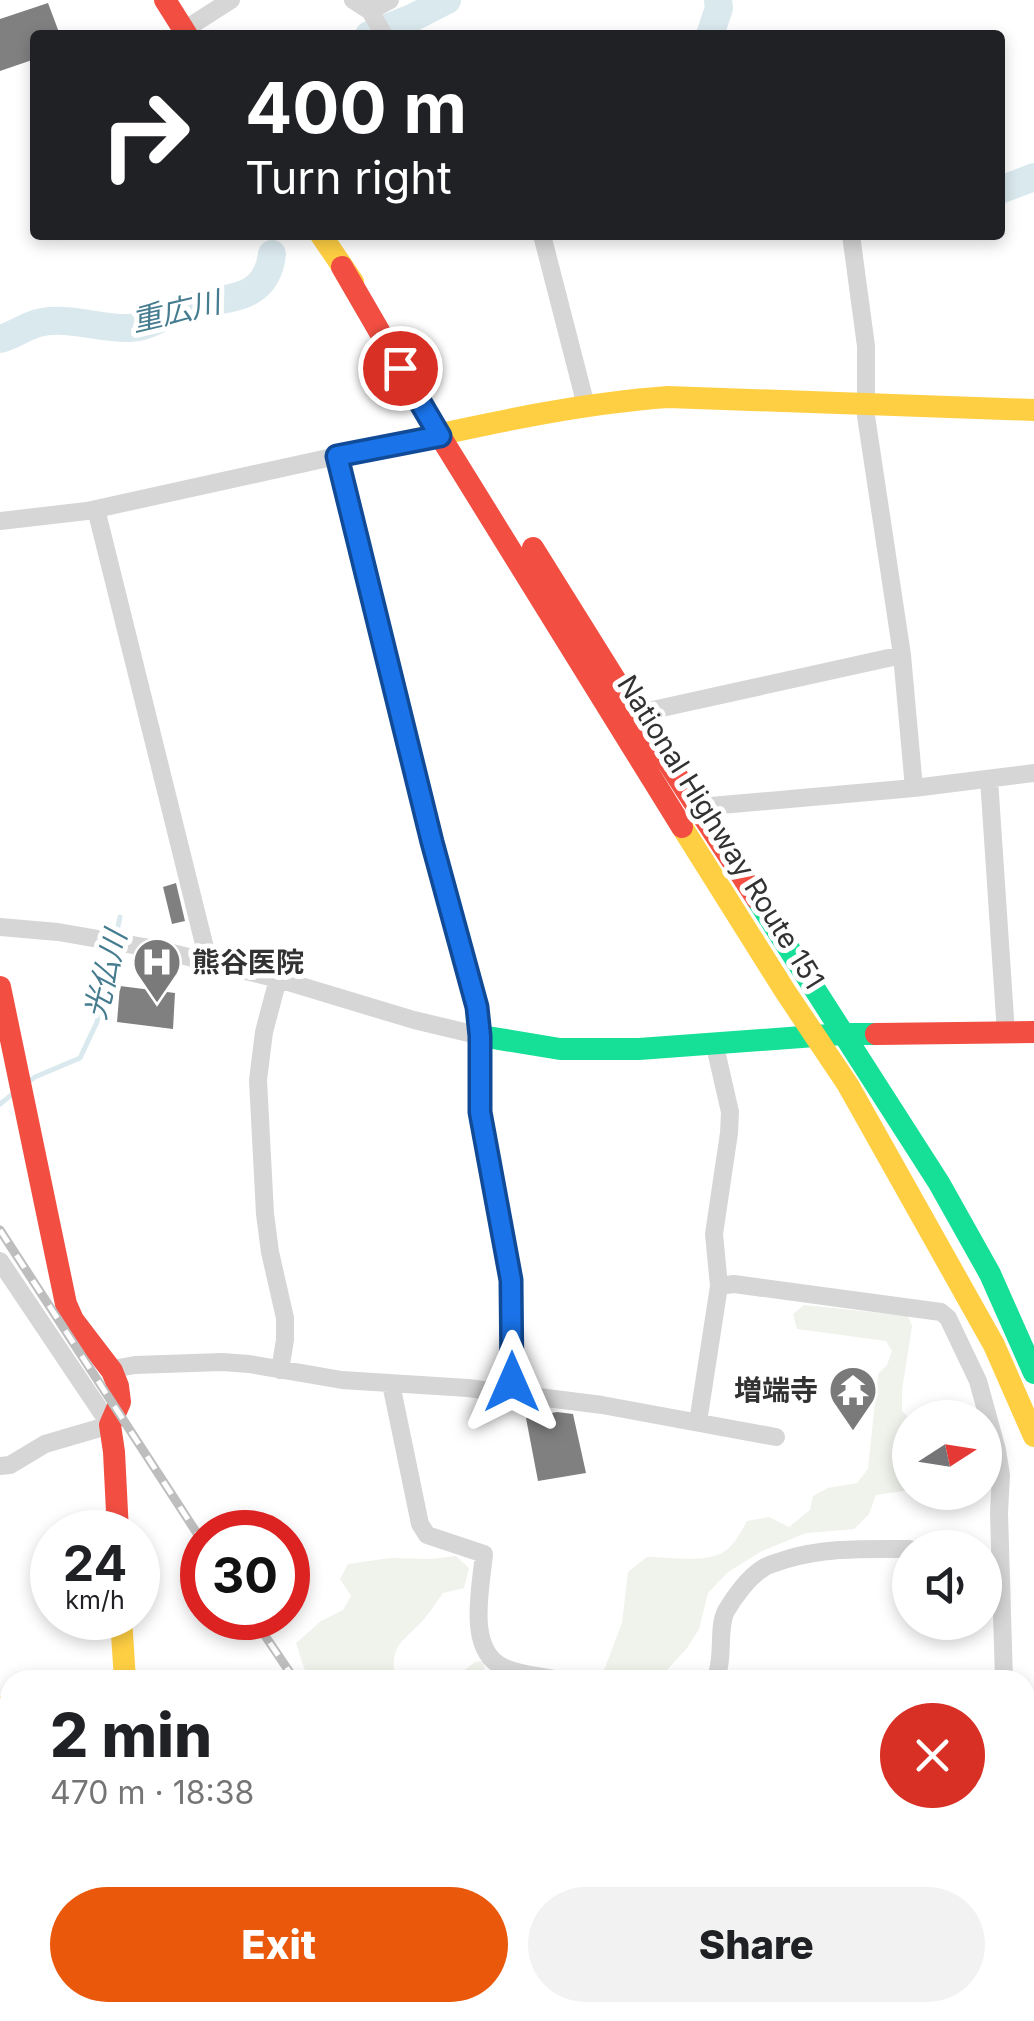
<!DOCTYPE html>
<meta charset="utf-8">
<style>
body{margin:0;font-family:Inter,"Noto Sans JP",sans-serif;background:#f2f2f2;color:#202124;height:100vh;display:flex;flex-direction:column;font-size:38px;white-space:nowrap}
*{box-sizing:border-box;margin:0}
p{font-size:32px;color:#757577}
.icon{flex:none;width:55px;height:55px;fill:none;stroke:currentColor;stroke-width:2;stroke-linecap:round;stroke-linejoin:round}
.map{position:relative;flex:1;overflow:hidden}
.details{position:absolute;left:0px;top:1670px;width:1035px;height:352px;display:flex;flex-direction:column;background:#fff;border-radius:30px 30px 0 0;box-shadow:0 5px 15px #0003}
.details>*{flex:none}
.hud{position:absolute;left:30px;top:30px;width:975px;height:210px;border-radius:10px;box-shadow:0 5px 15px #0003;background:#202124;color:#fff;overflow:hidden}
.needle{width:65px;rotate:78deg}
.buttons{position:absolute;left:892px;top:1400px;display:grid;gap:20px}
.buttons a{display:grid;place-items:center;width:110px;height:110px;border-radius:50%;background:#fff;box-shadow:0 5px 15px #0003;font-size:50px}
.speed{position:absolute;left:30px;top:1510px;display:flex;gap:20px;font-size:50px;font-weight:700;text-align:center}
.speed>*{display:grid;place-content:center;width:130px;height:130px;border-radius:50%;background:#fff;box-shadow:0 5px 15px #0003;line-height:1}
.speed small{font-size:25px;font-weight:400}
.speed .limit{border:15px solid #d22;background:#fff;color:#111}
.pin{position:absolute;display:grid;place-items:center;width:85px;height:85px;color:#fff;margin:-42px;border:5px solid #fff;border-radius:50%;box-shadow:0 2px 10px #0007}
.me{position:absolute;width:110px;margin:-55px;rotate:0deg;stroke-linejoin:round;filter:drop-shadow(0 0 8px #0008)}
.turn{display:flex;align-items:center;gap:35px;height:210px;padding:0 50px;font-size:45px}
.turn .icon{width:130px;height:130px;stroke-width:2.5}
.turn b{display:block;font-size:70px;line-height:85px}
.round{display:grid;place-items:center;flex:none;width:105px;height:105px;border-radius:52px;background:#f2f2f2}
.head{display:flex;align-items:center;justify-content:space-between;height:170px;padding:0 50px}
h1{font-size:60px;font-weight:800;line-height:75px}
.primary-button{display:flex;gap:20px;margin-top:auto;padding:20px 50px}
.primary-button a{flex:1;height:115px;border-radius:60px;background:#ea580c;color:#fff;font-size:40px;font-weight:800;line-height:115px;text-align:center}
.primary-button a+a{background:#f2f2f2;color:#202124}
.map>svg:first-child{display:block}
</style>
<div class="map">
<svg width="1034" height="2021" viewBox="0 0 1034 2021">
<rect width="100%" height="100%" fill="#fff"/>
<!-- green -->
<path fill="#f0f2ec" d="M804,1305L908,1316L912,1326L902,1390V1411L910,1419V1490L876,1495L869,1514L854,1529L806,1533L762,1551L728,1572L708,1593L699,1629L687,1648L658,1680H610L603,1673L622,1623L628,1572L647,1557C667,1557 704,1563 722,1553C733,1547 741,1532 747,1521L769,1517L789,1527L810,1510L813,1496L828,1488L857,1483L868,1469L878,1374L887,1365L892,1351L886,1341L797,1329L793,1314Z
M456,1556L469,1568L464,1588L443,1593C437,1601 431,1611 424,1619C404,1642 389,1643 395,1680H312L304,1668L296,1643L321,1621L343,1610L351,1596L340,1579L348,1564L390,1558L431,1559Z
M484,1661L485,1676L482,1680H452L475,1662Z
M0,1832H10V1898L0,1897Z
M1034,1946V1992L1031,2018L1027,2021H932L951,2013L1025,2012V1958Z"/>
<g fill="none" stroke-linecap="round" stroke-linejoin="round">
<!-- stream -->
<path stroke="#dae9ee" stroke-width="5" d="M27,1083L35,1077L80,1058L97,1022L120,917
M0,1104L14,1093"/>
<!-- river -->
<path stroke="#dae9ee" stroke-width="28" d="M369,35L412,18L447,0
M710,35L719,8L718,0
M1000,190L1034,177
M0,339C15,335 28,324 43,322C72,317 101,329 129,328C151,327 168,313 188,307C224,296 266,304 272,254
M0,1843L10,1842
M1025,1868L1034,1865"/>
</g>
<!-- building -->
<path fill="#808080" d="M48,3L60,35H35V59L0,71V19Z
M176,883L185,921L172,924L163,887Z
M120,986L175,993L173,1029L117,1022Z
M557,1412L573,1414L586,1473L538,1481L526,1418Z"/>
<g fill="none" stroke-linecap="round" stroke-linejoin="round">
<!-- street -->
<path stroke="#d6d6d6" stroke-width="18" d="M353,0L370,11L384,35
M370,11L390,0
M184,30L231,0
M542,235L583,394V405
M851,235L866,346V416L902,655L914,788
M96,509L206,952V961
M0,521L87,511L337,456L432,842L477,1007L481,1036L480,1112L511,1280L510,1393
M641,721L648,711L902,655
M989,779L1006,1033
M699,807L914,788L1034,773
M0,927L58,932L156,949L278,979L414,1020L481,1036
M278,979L264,1032L258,1080L265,1214L270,1252L285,1318V1340L280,1370
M0,1261L110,1425L45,1444L10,1465L0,1466
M719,1286L734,1284L941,1312L948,1318L978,1381L997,1450L1001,1475L999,1513L1004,1680
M112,1371L118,1368L135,1365L222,1362L249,1364L342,1380L468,1388L602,1405L776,1437
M391,1384L420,1524L427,1535L484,1554C481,1587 466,1650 503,1667C519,1675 542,1676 559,1680
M698,1422L719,1286L714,1234L729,1133L730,1112L717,1055L718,1043
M715,1680C725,1658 717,1628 726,1611C734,1597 749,1577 762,1569C768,1564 777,1563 784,1560C825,1547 868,1549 910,1549
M862,2021L864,2012"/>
<!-- fast -->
<path stroke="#16e098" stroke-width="22" d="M757,899L939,1183L990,1274L1034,1373
M481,1036L560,1049H639L842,1034H876"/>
<!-- slow -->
<path stroke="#ffcf43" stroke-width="22" d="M321,235L353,282
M337,456C447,434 556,405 668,397L1034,410
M682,827L785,991L848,1085L994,1345L1034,1436
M121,1618L125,1680
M0,1707L10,1713
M324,2012L329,2021"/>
<!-- jam -->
<path stroke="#f24e42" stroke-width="22" d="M165,0L187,35
M342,267L440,436L682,827
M533,548L641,721L757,899
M0,987L66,1304L73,1320L112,1371L118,1386L120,1402L110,1425L114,1452L118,1532
M876,1034L1034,1032"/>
<!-- rail casing -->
<g stroke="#bebebe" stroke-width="9">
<path id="rail" d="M0,1230L202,1541
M253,1618L295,1680
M511,2012L516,2021"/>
</g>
<!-- rail -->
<use href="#rail" stroke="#fff" stroke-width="5" stroke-dasharray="15" stroke-linecap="butt"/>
</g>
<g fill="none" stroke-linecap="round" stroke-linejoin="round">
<!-- route casing -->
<g stroke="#114b97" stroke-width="25">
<path id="route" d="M400,368L440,436L337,456L432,842L477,1007L480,1036V1112L511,1280L512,1382"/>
</g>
<!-- route -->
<use href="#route" stroke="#1a73e8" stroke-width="18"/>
</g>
<!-- icons -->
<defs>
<g id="hospital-pin" transform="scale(2.5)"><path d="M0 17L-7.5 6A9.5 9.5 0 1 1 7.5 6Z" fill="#7a7a7a" stroke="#fff"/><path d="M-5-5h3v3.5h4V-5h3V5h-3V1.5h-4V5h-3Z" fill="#fff"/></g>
<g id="temple-pin" transform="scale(2.5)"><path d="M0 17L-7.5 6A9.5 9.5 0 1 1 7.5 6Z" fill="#7a7a7a" stroke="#fff"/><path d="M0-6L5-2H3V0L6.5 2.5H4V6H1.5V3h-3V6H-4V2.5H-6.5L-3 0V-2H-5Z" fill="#fff"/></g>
</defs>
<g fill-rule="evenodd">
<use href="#hospital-pin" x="157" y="962"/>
<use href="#temple-pin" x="853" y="1390"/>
</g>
<g text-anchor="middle" stroke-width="10" stroke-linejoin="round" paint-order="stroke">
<!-- street labels -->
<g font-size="28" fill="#323232" stroke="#fff">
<text transform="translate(721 832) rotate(58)" y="10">National Highway Route 151</text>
</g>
<!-- poi labels -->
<g font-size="28" font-weight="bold" fill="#323232" stroke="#fff" text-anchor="start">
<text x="192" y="972">熊谷医院</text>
<text x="818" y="1400" text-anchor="end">増端寺</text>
</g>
<!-- water labels -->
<g font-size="30" font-style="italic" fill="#457c8f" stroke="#fff">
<text transform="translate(176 312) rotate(-13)" y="10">重広川</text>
<text transform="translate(106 975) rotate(-76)" y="10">光仏川</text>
</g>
</g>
</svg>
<div class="buttons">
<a><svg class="needle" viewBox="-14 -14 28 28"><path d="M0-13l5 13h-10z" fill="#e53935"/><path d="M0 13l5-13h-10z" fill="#757577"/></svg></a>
<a><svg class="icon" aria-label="sound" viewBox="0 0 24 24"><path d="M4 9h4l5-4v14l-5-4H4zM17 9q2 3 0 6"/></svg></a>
</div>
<div class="speed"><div>24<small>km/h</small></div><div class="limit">30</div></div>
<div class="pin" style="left:400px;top:368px;background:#d93025"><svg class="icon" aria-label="arrive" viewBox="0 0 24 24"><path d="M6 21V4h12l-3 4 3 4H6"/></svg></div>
<svg class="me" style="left:512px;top:1382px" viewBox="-20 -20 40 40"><path d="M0-17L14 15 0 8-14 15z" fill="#1a73e8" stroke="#fff" stroke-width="4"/></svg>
<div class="hud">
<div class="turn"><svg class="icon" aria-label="right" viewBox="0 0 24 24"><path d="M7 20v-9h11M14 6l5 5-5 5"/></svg><div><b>400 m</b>Turn right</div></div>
</div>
<section class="details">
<div class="head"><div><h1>2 min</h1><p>470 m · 18:38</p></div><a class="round" style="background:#d93025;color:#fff"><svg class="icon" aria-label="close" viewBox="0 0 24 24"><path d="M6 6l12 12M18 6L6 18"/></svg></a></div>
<div class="primary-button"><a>Exit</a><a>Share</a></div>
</section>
</div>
